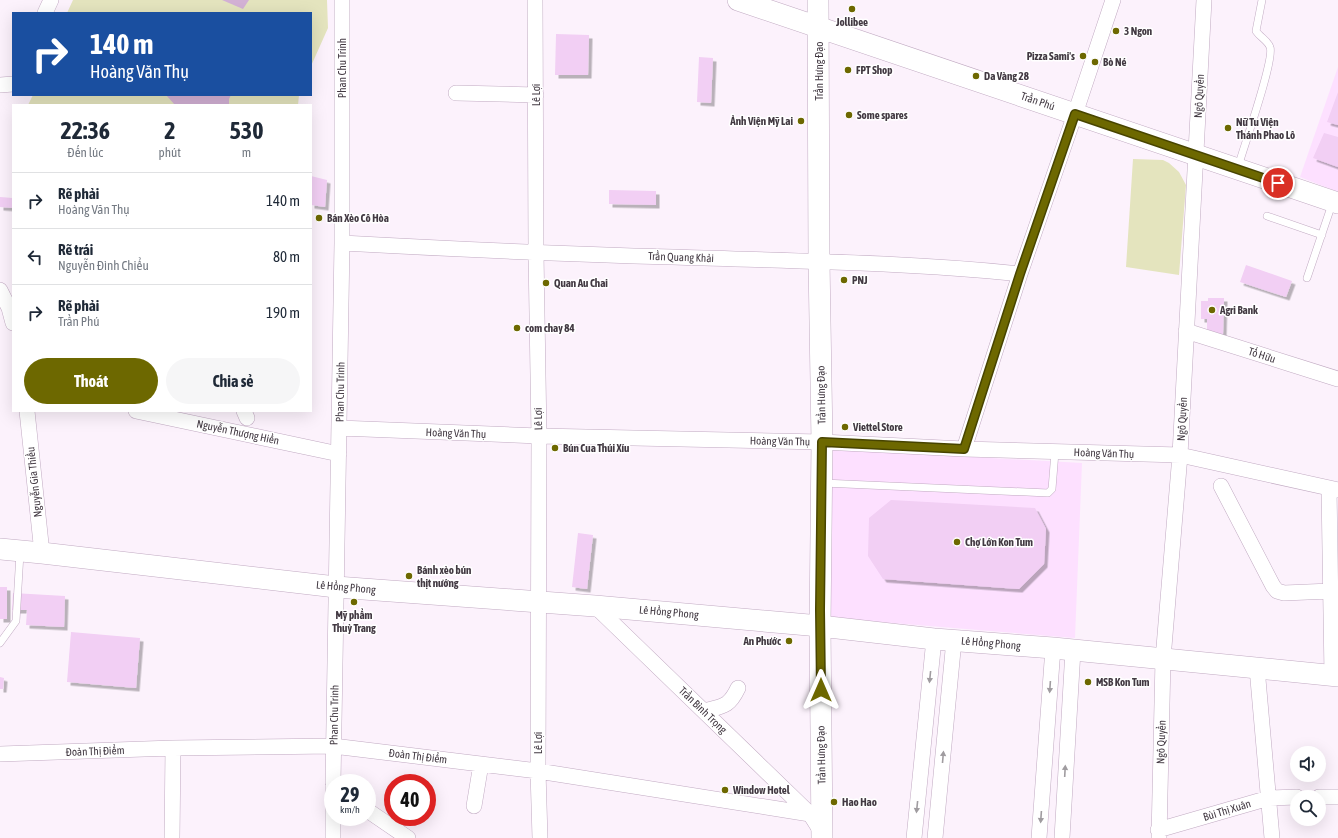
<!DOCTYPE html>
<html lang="vi">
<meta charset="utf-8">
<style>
body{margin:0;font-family:"Asap Condensed",sans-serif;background:#f6f6f7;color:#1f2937;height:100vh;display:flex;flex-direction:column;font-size:15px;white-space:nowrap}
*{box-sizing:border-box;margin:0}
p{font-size:13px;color:#747a83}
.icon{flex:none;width:22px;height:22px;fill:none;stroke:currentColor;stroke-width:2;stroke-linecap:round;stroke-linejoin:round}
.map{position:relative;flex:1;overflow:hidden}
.sheet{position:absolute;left:12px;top:104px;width:300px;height:308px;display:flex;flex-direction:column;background:#fff;border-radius:0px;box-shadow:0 4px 16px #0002}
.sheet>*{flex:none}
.guide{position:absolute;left:12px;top:12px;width:300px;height:84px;border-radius:0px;box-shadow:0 4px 16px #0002;background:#1a4fa0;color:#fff;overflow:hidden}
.controls{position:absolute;left:1290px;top:746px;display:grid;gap:8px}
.controls a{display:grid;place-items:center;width:36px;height:36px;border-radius:50%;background:#fff;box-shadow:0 4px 16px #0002;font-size:20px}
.speed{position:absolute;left:324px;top:774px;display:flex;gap:8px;font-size:20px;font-weight:700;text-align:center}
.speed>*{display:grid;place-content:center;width:52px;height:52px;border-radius:50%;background:#fff;box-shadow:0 4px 16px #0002;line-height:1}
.speed small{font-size:10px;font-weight:400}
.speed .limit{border:6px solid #d22;background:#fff;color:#111}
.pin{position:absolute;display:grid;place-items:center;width:34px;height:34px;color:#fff;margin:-17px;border:2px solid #fff;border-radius:50%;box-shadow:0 1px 4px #0007}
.me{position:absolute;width:44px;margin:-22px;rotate:0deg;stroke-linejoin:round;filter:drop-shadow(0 0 3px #0008)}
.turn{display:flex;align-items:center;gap:14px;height:84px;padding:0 12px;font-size:18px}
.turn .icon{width:52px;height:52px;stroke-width:2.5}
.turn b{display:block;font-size:28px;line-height:34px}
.eta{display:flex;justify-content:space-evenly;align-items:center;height:68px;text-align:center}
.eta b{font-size:24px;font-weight:700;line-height:28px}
.cta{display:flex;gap:8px;margin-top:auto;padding:8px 12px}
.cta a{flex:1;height:46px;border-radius:24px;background:#6d6800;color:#fff;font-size:16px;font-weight:700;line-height:46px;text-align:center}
.cta a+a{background:#f6f6f7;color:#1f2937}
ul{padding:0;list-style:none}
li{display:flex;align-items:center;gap:12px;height:56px;padding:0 12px;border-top:1px solid #e0e1e3}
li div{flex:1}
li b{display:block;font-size:15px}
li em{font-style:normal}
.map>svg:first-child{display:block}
</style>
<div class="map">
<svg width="1338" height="838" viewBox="0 0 1338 838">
<defs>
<filter id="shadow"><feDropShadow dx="3.5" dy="3.5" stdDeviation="0" flood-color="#0004"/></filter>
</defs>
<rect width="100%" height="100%" fill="#fcf2fc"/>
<!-- built -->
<path fill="#fde0ff" d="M1338,67V192L1300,177Z
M830,449L1082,463L1075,638L831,618Z"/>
<!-- green -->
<path fill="#e4e4be" d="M73,0H327L328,28L311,66V13H67Z
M33,95H299L298,105H28Z
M1133,159L1163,160L1169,163L1179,172L1186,185L1179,275L1126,267Z"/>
<!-- water -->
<path fill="#d3b1d5" d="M222,0H262H249L243,9Z
M166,95H231L229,99V105H175Z"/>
<!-- building -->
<path fill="#f2cff4" filter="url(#shadow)" d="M556,34L589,35L588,75H555Z
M699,57L713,58L711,103L697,102Z
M1338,92V125L1327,122Z
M1324,133L1338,137V167L1313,158Z
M311,176L327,180L325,207L311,205Z
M609,190L656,191V205L609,204Z
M0,197L13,198V208L0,207Z
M1246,265L1292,281L1286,297L1240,282Z
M1208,298H1224L1223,334L1207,333V319H1201V301H1208Z
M891,500L1035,508L1046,529L1044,564L1019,589L883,579L868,556L869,518Z
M578,533L593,535L587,589L572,587Z
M0,587H7V619H0Z
M13,593L65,596L64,627L26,625L27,610H12Z
M71,632L140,638L136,688L67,682Z
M0,677L4,678L3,689H0Z"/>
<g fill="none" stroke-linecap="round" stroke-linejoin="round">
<!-- lane casing -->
<g stroke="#c1aac2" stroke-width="8">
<path id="lane" d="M1238,167C1243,149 1275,59 1270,47C1268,41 1260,37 1256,31L1262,0
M1267,216L1322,235
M1307,278L1332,204
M823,483L1048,493L1052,489L1055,452
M0,643L16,621L20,553"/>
</g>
<!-- street casing -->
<g stroke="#c1aac2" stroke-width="16">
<path id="street" d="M535,0L536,253L539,436L538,771L540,838
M45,13L51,0
M0,85L13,84
M456,93L536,95
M342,243C452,249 562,254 673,257C789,261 904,262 1020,274
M0,290L9,308L13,323
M1186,331L1338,379
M27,411L42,553
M136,411L339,454
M244,411L247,418
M339,428L539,436L822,442L964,449L1180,455L1338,490
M964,449L1020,274L1075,114L1113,0
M1221,486L1273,586L1277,591L1284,593L1331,591
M1329,488L1332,675
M595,606L810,814
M1257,668L1272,838
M704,711C723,706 729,707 738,688
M0,754L173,748L333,746L538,771L810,814L822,833
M333,783L342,243V0
M1319,797H1338
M474,806L481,764
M367,810L408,838
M1158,830L1269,798L1297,797
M172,838L173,748
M333,838V785
M914,838L934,639
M935,838L954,640
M1039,838L1053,648
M1062,838L1073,650
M1159,838L1163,659L1180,455L1204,0"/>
</g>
<!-- secondary casing -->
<g stroke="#c1aac2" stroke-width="22">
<path id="secondary" d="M738,0L1338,203
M818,0L819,261L822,442L820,626L822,838
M0,549L42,553L336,587L595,606L820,626L934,639L1053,648L1338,676"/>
</g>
<!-- lane -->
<use href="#lane" stroke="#fff" stroke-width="7"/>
<!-- street -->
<use href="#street" stroke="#fff" stroke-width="15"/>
<!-- secondary -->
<use href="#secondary" stroke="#fff" stroke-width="21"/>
</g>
<!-- one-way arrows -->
<defs><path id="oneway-solid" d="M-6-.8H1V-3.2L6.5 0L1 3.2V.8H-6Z"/></defs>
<g fill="#a09ca0">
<use href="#oneway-solid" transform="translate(930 677) rotate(96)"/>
<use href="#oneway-solid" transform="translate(1050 687) rotate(94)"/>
<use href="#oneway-solid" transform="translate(943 757) rotate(-85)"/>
<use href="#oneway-solid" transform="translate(1065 771) rotate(-87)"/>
<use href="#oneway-solid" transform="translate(917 807) rotate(96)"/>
<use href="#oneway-solid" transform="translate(1041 817) rotate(94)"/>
</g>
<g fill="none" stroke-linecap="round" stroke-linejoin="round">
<!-- route casing -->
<g stroke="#474400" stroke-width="10">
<path id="route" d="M821,690L820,610L822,442L964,449L1020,274L1075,114L1278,183"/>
</g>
<!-- route -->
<use href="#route" stroke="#6d6800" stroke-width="7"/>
</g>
<!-- markers -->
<g fill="#6d6800" stroke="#fff" stroke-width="1.5">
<circle cx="852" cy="9" r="4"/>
<circle cx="1116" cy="31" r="4"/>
<circle cx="1083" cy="56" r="4"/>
<circle cx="1095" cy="62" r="4"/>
<circle cx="848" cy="70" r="4"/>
<circle cx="976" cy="76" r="4"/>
<circle cx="849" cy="115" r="4"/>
<circle cx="801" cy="121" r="4"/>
<circle cx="1228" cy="128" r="4"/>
<circle cx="319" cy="218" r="4"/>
<circle cx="844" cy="280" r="4"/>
<circle cx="546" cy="283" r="4"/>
<circle cx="1212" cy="310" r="4"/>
<circle cx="517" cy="328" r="4"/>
<circle cx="845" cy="427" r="4"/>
<circle cx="555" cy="448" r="4"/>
<circle cx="957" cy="542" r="4"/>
<circle cx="409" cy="576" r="4"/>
<circle cx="354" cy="602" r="4"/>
<circle cx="789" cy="641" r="4"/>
<circle cx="1088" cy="682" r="4"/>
<circle cx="725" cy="790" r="4"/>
<circle cx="834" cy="802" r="4"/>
</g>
<g text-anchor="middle" stroke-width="3" stroke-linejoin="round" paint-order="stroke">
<!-- poi labels -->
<g font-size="11" font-weight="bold" fill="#423942" stroke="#fff" text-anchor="start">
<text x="852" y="26" text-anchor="middle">Jollibee</text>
<text x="1124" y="35">3 Ngon</text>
<text x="1075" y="60" text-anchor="end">Pizza Sami's</text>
<text x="1103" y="66">Bò Né</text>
<text x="856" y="74">FPT Shop</text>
<text x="984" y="80">Da Vàng 28</text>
<text x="857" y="119">Some spares</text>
<text x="793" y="125" text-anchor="end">Ảnh Viện Mỹ Lai</text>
<text x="1236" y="126">Nữ Tu Viện<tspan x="1236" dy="13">Thánh Phao Lô</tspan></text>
<text x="327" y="222">Bán Xèo Cô Hòa</text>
<text x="852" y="284">PNJ</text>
<text x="554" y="287">Quan Au Chai</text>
<text x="1220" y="314">Agri Bank</text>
<text x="525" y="332">com chay 84</text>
<text x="853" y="431">Viettel Store</text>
<text x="563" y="452">Bún Cua Thúi Xíu</text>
<text x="965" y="546">Chợ Lớn Kon Tum</text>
<text x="417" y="574">Bánh xèo bún<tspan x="417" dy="13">thịt nướng</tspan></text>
<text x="354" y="619" text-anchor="middle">Mỹ phẩm<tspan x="354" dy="13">Thuỳ Trang</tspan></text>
<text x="781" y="645" text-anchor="end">An Phước</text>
<text x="1096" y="686">MSB Kon Tum</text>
<text x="733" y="794">Window Hotel</text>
<text x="842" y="806">Hao Hao</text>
</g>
<!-- street labels -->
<g font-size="11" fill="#423942" stroke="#fff">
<text transform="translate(342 68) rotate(-90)" y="4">Phan Chu Trinh</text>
<text transform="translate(819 71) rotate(-90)" y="4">Trần Hưng Đạo</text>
<text transform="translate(536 95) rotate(-90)" y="4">Lê Lợi</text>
<text transform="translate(1199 96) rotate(-87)" y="4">Ngô Quyền</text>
<text transform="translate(1038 101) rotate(19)" y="4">Trần Phú</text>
<text transform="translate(681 257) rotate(2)" y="4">Trần Quang Khải</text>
<text transform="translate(1262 355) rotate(18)" y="4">Tố Hữu</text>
<text transform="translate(340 392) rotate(-89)" y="4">Phan Chu Trinh</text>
<text transform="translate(821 395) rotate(-91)" y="4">Trần Hưng Đạo</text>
<text transform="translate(538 419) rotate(-91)" y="4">Lê Lợi</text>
<text transform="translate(1182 419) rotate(-87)" y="4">Ngô Quyền</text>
<text transform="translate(238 432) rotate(12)" y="4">Nguyễn Thượng Hiền</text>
<text transform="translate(456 433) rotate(2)" y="4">Hoàng Văn Thụ</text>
<text transform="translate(780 441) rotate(1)" y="4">Hoàng Văn Thụ</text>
<text transform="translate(1104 453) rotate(2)" y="4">Hoàng Văn Thụ</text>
<text transform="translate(34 482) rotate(-96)" y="4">Nguyễn Gia Thiều</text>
<text transform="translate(346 587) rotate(5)" y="4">Lê Hồng Phong</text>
<text transform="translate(669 612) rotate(5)" y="4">Lê Hồng Phong</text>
<text transform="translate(991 643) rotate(5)" y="4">Lê Hồng Phong</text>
<text transform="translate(703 710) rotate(44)" y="4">Trần Bình Trọng</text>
<text transform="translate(334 715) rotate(-89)" y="4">Phan Chu Trinh</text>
<text transform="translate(1161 742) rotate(-88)" y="4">Ngô Quyền</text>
<text transform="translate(538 743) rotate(-90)" y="4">Lê Lợi</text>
<text transform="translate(95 751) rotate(-2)" y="4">Đoàn Thị Điểm</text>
<text transform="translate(821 755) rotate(-91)" y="4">Trần Hưng Đạo</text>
<text transform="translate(418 756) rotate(7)" y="4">Đoàn Thị Điểm</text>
<text transform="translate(1227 810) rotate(-17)" y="4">Bùi Thị Xuân</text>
</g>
</g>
</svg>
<div class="controls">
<a><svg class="icon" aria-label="sound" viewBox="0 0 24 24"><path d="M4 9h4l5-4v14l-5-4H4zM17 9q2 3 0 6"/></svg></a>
<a><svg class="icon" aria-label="search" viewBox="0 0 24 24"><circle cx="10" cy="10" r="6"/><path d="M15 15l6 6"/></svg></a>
</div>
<div class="speed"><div>29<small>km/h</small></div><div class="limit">40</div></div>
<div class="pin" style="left:1278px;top:183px;background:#d93025"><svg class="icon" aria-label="arrive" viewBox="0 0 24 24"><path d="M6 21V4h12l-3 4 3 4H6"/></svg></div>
<svg class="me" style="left:821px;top:690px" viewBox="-20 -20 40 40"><path d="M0-17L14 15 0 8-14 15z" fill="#6d6800" stroke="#fff" stroke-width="4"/></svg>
<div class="guide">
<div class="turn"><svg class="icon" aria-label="right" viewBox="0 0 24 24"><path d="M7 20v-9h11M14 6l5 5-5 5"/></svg><div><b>140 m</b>Hoàng Văn Thụ</div></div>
</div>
<section class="sheet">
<div class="eta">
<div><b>22:36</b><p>Đến lúc</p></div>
<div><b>2</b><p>phút</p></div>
<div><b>530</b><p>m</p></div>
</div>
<ul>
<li><svg class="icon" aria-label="right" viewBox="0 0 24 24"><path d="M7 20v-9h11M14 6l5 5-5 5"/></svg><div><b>Rẽ phải</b><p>Hoàng Văn Thụ</p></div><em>140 m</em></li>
<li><svg class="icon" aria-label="left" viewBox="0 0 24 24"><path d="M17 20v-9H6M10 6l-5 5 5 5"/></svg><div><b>Rẽ trái</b><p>Nguyễn Đình Chiểu</p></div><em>80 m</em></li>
<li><svg class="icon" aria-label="right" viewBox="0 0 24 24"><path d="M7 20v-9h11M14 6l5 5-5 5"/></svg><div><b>Rẽ phải</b><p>Trần Phú</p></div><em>190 m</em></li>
</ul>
<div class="cta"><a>Thoát</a><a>Chia sẻ</a></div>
</section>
</div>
